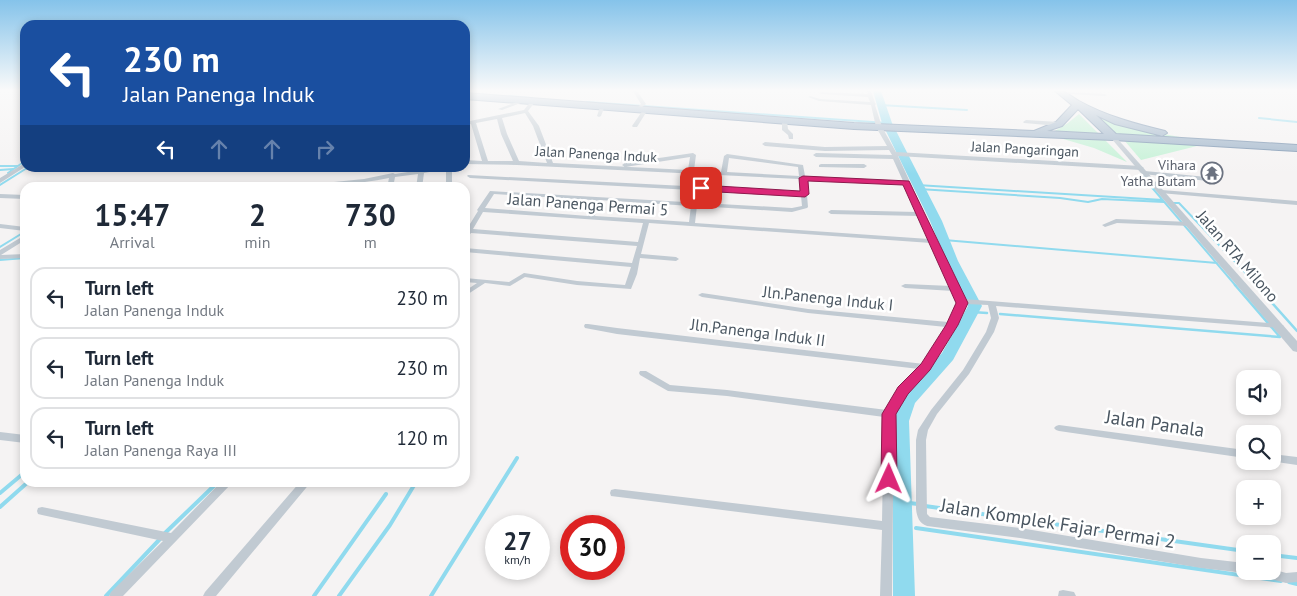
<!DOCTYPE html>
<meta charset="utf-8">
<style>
body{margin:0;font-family:"PT Sans",sans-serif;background:#f6f6f7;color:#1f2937;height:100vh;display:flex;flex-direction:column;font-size:19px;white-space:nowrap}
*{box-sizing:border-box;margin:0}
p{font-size:16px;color:#747a83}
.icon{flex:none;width:28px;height:28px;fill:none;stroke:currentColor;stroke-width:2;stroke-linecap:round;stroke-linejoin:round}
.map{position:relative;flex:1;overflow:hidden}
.drawer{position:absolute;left:20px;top:182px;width:450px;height:305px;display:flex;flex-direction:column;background:#fff;border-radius:15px;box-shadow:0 2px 8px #0003}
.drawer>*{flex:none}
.top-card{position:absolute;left:20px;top:20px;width:450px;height:152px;border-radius:15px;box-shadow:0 2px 8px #0003;background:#1a4fa0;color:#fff;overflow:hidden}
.fabs{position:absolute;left:1236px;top:370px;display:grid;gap:10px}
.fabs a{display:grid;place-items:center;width:45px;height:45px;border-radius:10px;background:#fff;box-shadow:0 2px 8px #0003;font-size:25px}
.speed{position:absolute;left:485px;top:515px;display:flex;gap:10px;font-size:25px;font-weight:700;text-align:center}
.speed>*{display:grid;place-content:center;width:65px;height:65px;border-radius:50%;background:#fff;box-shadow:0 2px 8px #0003;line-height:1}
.speed small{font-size:12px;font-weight:400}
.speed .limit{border:8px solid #d22;background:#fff;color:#111}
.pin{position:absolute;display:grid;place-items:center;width:42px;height:42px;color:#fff;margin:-21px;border-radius:10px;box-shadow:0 2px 8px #0006}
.me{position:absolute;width:55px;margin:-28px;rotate:1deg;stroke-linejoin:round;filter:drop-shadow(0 0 4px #0008)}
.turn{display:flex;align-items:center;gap:18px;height:105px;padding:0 20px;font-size:22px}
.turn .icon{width:65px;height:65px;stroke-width:2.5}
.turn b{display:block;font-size:35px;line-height:42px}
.lanes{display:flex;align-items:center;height:48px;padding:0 20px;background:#0003;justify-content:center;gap:25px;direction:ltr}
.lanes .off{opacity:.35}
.eta{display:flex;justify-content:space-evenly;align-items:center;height:85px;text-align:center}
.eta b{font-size:30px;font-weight:700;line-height:35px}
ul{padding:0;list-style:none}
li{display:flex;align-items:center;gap:15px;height:62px;margin:0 10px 8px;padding:0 10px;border:2px solid #e0e1e3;border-radius:15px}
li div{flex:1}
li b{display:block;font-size:19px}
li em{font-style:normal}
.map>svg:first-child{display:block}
</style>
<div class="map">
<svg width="1297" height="596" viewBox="0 0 1297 596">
<rect width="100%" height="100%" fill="#f5f3f3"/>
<!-- green -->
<path fill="#c3f1d5" d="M1079,114L1100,135L1053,132L1068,123Z
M1095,115L1138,129L1190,139L1117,136Z
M1053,136L1104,139L1127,162L1094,148Z
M1124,140L1201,145L1141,160Z"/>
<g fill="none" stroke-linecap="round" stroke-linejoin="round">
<!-- stream-far2 -->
<path stroke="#90daee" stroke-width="2" d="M465,93L501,96
M509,96L531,98
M587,102L887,123
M880,105L967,110
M1259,118L1297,122
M889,132L925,203L947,258L965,286
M0,166H18
M0,170L13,169
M8,173L25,161
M1143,177L1236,286
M0,185L27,168
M917,185L1163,200
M919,189L1060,198L1088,202L1102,199L1164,202
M1172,203H1179L1258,286
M944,240L1217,263
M0,247L21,234
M0,260L25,258"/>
<!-- stream-far1 -->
<path stroke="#90daee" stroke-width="2.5" d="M964,285L972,298
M1256,285L1297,331
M972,312L987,313
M1000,314L1280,337L1235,285"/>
<!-- stream -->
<path stroke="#90daee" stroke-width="4" d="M0,493L25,472
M909,503L918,504
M925,506L1245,551
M0,507L28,482
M916,528L1281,581
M165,533L218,482
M1272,555L1297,558
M1289,582L1297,584
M106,596L160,539
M314,596L386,494
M339,596L390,525L416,482
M431,596L517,458"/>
<!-- river -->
<path fill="#90daee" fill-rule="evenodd" d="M873,91H881L892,123L942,221L958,261L982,306L953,360L915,403L909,421L915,596H893V421L901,397L942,353L968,306L946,261L930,221L882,123Z"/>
<!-- trunk casing -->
<g stroke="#7690ad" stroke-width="2">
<path id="trunk" d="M1055,91C1066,90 1070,96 1079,101C1106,116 1136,124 1165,131L1167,133L1162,136L1159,135L1115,124L1096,115L1116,134L1297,145V151L1113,140L854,129L465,99V93L854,123L1034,131L1056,122L1072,105ZM1078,109L1104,134L1047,131L1062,126Z"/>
</g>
<!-- minor -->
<path fill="#c1cad2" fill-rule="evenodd" d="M633,91H637L646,104L636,112L634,111L641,104Z
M867,91H871L875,103L876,104L875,105L882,127L896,152L1141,166L1144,168L1141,170L898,156L964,299L1280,324L1284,326L1280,328L996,306L999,318L994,332L969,374L937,414L928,430L926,440L927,514L930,517L1020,528L1201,558L1245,563V571L1249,572L1245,573L1201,568L1020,538L927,526C919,523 917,517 916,509V440L918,430L931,410L963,370L986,332L991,318L988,305L966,304L955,324L956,325L953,327L929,369L906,393L894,414L892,596H880L882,530L611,496L610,493L611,490L615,489L882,521L884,417L727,396L668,391L640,375L639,373L640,371H646L670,385L727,390L887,410L900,389L919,369L617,334L585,328L584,326L585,324H588L617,328L924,364L946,327L808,313L702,297L698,295L702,293L808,309L948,322L958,303L953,291L905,288L901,286L905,284L951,286L931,243L649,223L641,254L676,257L679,259L676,261L640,258L637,274L631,289L577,285L525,277L510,286L485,283L465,296V291L477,283L465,282V278L509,282L524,273L577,281L625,285L631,267L465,252V248L632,263L637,246L471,233L467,238L465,239V232L478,211L477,210L490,191L792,208L802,206L801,196L470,178L467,176L468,175L801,192L799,179L517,165L465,164V160L482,161L471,124L465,126V122L524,110L531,101H533L535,102L528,111L539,126L553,163L688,170L690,157L625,167L622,165L625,163L693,153L696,155L694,170L721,172L724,156L727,154L803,165L805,176L903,181L893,159L816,157L813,155L816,153L892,155L889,150L825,151L765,146L762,144L765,142L825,147L887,146L876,127L871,105L819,101L808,97L810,96L820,99L870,102L868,97L821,94L819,93L821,92L868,94ZM525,113L533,126L547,163L519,161L507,134L502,118ZM497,119L501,134L513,161H488L476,123ZM729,158L798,167L799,176L727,172ZM805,180L905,185L917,212L831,210L828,212L831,214L919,216L929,239L695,223L697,206L792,212L807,208L808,207L807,195L808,194L807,193ZM494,194L592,200L588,216L485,208ZM599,200L691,206L689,222L595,216ZM483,212L643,223L638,242L473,229Z
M1067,92L1105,94L1107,95L1105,96L1069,94L1067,93Z
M522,100L526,101L502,110L498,109Z
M600,107L604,108L601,116L599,117L597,116Z
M643,110L647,111L637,127H633L632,126Z
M782,120L787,121L788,129L793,134V139H789L788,135L782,130Z
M1026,120L1059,122L1062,124L1059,126L1024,123L1023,122Z
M25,163V167L0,183V178Z
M821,164H864L867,166L864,168L819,167V165Z
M433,168H443L440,170L424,173L422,188H416L418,174L395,177L393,188H387L389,178C357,184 324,188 291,188L294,186L364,179L393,173L395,174Z
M446,168H452V188H446Z
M1145,171L1217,178L1220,180L1217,182L1143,174V172Z
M1162,190L1297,201V205L1160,193L1159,192Z
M0,194L25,195V199L0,198Z
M1116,219L1190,222L1193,224L1190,226L1117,223L1105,227L1102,225Z
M0,224L25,227V231L0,228Z
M25,235V240L1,255L25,254V258L0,259V250Z
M1059,425L1245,450V458L1059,431L1056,430L1054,428L1056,426Z
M0,432L25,435V443L0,440Z
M1272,454L1297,457V465L1270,461H1272Z
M221,482H233L123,596H109L111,592L163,541L42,515L38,514L37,511L38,508L42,507L171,533Z
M300,482H311L216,596H203L205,592Z
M1272,569L1286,573L1297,572V582L1286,583L1256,575L1254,571H1272Z
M1063,590L1074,592L1076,596H1058L1059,591Z"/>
<!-- tertiary -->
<path fill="#c1cad2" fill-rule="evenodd" d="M1111,136H1115L1297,341V352L1293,351L1111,138Z"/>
<!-- trunk -->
<use href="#trunk" fill="#9fb4c9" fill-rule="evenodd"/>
</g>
<!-- sky -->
<linearGradient id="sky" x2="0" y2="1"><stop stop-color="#85c3ea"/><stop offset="0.52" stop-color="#fafafa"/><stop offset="1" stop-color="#fafafa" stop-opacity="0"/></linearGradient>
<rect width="1297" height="174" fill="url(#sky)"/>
<!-- route -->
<path fill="#db2777" stroke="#8e194d" d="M803,176L909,181L968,303L958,325L930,370L908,394L896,414L897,479L894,483L889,485L884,483L881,479L882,414L898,387L921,364L946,325L956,303L903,185L808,181L809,194L805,197L701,191L697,188L701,185L800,191L799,178Z"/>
<!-- icons -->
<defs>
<g id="temple-ring" transform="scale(1.125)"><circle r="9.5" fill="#fff" stroke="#6b7280" stroke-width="1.5"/><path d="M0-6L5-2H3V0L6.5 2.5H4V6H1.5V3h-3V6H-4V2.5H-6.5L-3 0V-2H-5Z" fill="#6b7280"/></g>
</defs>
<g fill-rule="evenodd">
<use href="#temple-ring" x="1212" y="173"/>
</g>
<g text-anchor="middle" stroke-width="5" stroke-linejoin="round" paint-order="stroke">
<!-- far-street labels -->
<g font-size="14" fill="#4a5661" stroke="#fff">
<text transform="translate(1025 149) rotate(3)" y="5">Jalan Pangaringan</text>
<text transform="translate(596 154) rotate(3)" y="5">Jalan Panenga Induk</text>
</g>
<!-- far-worship labels -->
<g font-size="14" fill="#5b616d" stroke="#fff" text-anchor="end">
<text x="1196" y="170">Vihara<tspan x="1196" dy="16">Yatha Butam</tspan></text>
</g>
<!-- street labels -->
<g font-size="16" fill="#4a5661" stroke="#fff">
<text transform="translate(588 204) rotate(4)" y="6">Jalan Panenga Permai 5</text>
<text transform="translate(1238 256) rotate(49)" y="6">Jalan RTA Milono</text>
<text transform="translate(828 298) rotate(6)" y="6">Jln.Panenga Induk I</text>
<text transform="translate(758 332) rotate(7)" y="6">Jln.Panenga Induk II</text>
</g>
<!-- near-street labels -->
<g font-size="19" fill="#4a5661" stroke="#fff">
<text transform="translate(1155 423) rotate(8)" y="7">Jalan Panala</text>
<text transform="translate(1058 523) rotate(9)" y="7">Jalan Komplek Fajar Permai 2</text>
</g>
</g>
</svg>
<div class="fabs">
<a><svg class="icon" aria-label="sound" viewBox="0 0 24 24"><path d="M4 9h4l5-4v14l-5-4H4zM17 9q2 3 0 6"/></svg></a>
<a><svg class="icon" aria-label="search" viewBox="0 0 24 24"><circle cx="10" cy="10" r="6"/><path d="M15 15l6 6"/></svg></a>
<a>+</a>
<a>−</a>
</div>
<div class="speed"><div>27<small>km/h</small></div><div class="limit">30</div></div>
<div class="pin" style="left:701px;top:188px;background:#d93025"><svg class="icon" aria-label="arrive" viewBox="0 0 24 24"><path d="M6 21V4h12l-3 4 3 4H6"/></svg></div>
<svg class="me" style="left:889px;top:479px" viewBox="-20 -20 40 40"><path d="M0-17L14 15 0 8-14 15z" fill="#db2777" stroke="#fff" stroke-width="4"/></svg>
<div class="top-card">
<div class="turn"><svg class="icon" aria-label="left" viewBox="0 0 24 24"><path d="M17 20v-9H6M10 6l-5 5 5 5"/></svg><div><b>230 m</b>Jalan Panenga Induk</div></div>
<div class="lanes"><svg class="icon" aria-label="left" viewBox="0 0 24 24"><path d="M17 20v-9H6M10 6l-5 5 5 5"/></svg><svg class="icon off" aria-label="ahead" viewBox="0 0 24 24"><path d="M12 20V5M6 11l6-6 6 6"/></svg><svg class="icon off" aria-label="ahead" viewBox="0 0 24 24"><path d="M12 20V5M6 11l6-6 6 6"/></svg><svg class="icon off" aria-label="right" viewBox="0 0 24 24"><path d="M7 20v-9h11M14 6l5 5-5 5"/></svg></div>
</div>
<section class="drawer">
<div class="eta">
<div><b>15:47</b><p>Arrival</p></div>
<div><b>2</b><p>min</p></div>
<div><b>730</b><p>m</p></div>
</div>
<ul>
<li><svg class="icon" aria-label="left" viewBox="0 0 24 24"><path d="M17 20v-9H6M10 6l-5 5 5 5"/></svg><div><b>Turn left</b><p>Jalan Panenga Induk</p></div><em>230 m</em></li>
<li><svg class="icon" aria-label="left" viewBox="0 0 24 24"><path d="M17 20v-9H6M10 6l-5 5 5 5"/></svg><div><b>Turn left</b><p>Jalan Panenga Induk</p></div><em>230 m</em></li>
<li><svg class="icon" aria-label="left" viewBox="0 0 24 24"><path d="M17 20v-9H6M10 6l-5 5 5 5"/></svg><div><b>Turn left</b><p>Jalan Panenga Raya III</p></div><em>120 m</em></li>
</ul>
</section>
</div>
